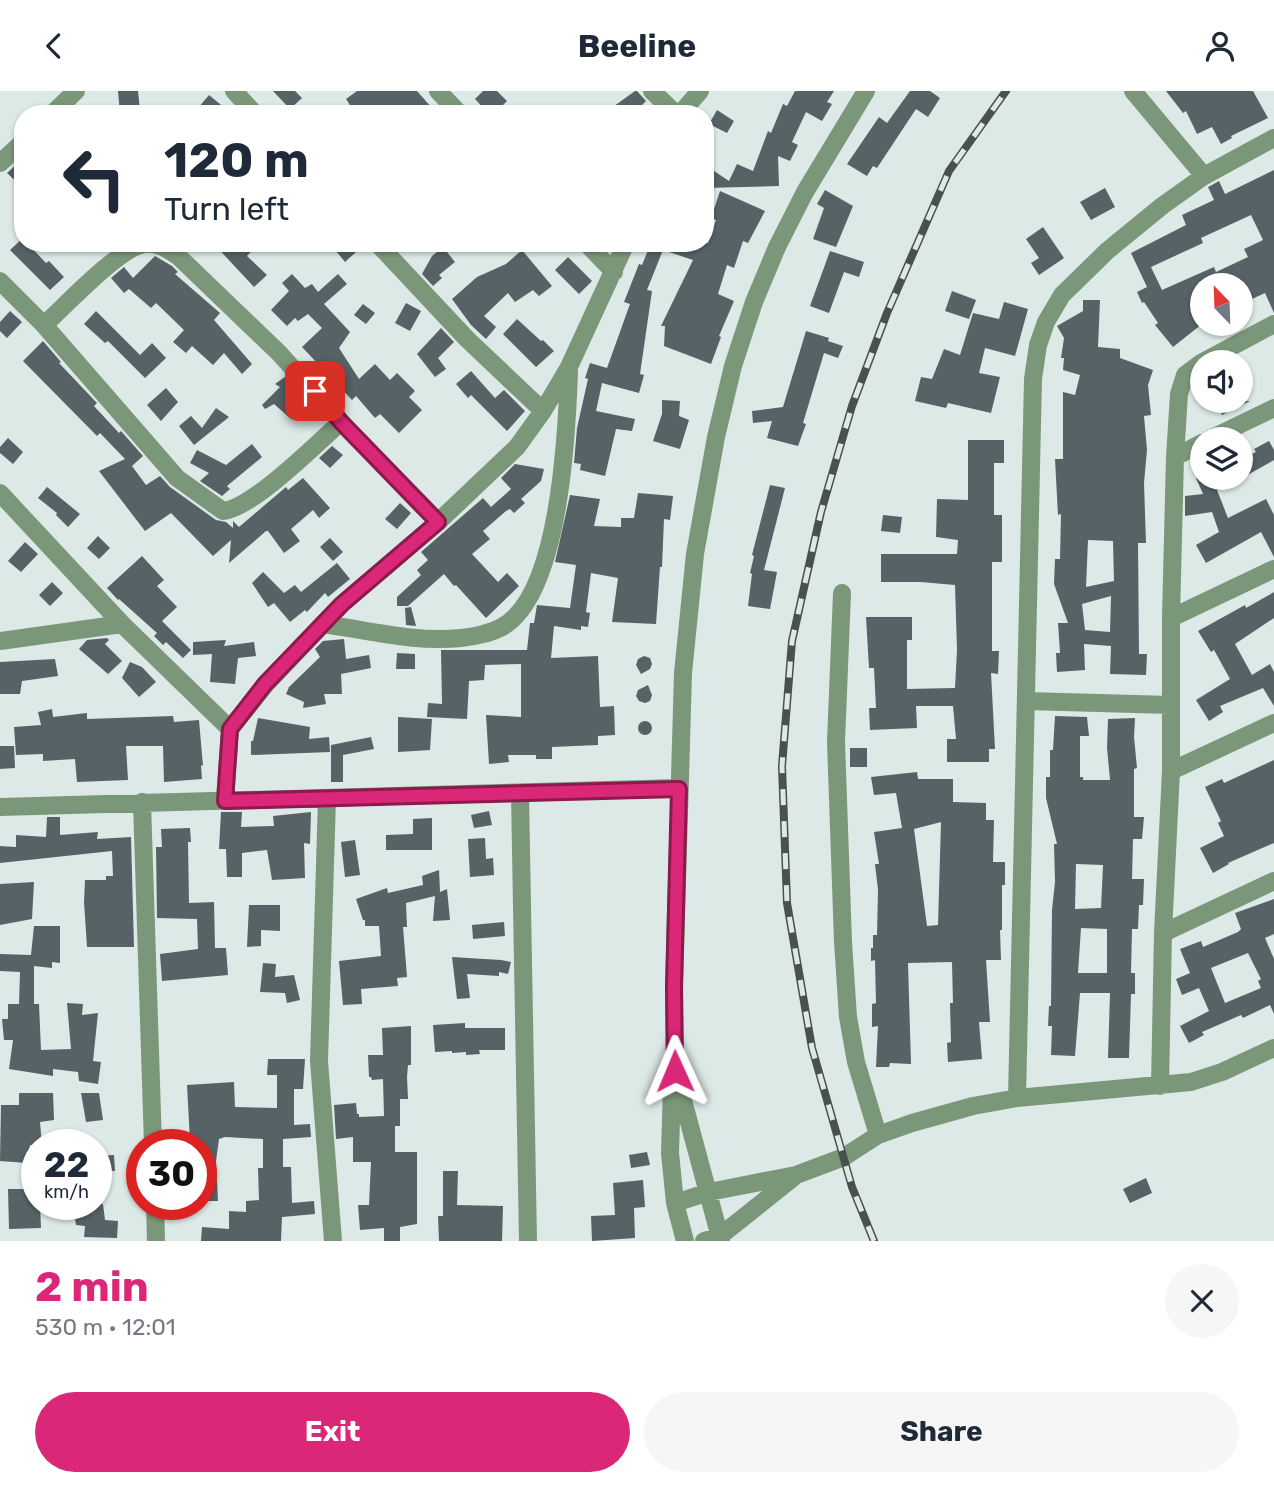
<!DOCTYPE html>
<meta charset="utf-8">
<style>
body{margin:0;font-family:Rubik,sans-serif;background:#f6f6f7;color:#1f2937;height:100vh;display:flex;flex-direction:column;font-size:26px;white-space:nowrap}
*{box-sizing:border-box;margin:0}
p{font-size:23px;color:#747a83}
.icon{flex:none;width:38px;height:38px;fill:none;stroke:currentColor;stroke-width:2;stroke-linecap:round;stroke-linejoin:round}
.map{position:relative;height:1150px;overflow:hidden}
.details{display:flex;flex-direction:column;background:#fff;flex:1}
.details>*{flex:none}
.hud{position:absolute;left:14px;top:14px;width:700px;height:147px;border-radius:28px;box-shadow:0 2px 5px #0004;background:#fff;color:#1f2937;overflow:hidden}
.needle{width:46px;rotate:337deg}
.tools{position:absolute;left:1190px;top:182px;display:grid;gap:14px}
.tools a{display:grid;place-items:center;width:63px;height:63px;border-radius:50%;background:#fff;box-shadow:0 2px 5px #0004;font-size:35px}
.speed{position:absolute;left:21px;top:1038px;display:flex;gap:14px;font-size:35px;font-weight:700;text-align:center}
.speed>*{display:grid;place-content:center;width:91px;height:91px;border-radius:50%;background:#fff;box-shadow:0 2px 5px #0004;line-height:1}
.speed small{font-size:18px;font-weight:400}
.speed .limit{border:10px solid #d22;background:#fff;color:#111}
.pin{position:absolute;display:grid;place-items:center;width:60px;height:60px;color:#fff;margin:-30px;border-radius:14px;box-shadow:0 4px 10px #0006}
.me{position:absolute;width:77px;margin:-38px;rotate:359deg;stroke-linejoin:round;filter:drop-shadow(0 0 5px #0008)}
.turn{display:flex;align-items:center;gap:24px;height:147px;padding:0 35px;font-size:32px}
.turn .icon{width:91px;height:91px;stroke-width:2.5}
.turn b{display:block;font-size:49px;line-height:60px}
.round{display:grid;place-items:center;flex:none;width:74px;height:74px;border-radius:37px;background:#f6f6f7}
.head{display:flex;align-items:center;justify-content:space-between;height:119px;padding:0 35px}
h1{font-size:42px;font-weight:700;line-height:52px;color:#db2777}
.action{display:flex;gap:14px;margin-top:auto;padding:14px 35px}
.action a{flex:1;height:80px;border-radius:42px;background:#db2777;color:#fff;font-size:28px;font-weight:700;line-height:80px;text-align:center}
.action a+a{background:#f6f6f7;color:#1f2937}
header{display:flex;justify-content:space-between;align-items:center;height:91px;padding:0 35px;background:#fff;font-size:32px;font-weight:700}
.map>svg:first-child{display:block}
</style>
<header><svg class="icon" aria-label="back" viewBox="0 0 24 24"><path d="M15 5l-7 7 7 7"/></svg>Beeline<svg class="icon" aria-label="person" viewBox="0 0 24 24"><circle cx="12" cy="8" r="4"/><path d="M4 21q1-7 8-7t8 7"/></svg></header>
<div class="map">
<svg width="1274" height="1150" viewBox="0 0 1274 1150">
<rect width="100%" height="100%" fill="#dce9e6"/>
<!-- building -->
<path fill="#566265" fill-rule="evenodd" d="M118,0H138L140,20L120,23Z
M273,0H295L302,7L290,18Z
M357,0H417L432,17L425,23H356L346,8Z
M483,0H497L507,10L494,23H489L475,8Z
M635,0H637L646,10L633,23H603Z
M795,0H834L827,11L832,13L822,30L806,21L792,51L798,54L790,70L778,65L779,95L705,97V74L729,90L737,73L753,80L768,40L771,42L783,13L787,15Z
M910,0H930L940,7L928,26L916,18L877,77L873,75L867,85L847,73L879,26L887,32Z
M1166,0H1253L1268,27L1231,45L1232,47L1221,53L1212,36L1197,43L1186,20L1183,22Z
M209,4L232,23H193Z
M717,19L734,30L727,42L709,33Z
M23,67V97L7,82Z
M1274,79V222L1265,202L1241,213V194H1202V231L1199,233H1202L1173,256L1155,234L1158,232L1144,211L1142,212L1137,201L1147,196L1131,162L1186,134L1182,124L1214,109L1208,96L1210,95L1219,90L1225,103ZM1251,124L1263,149L1244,158L1248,166L1216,181L1214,176L1162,199L1151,176L1203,152L1201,147Z
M1105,97L1115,116L1091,129L1080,111Z
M825,99L853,115L836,156L813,148L824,117L817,113Z
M720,100L765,120L748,152L743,150L734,177L727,174L718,203L734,210L719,245L721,246L711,273L664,255L665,235H661L693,169L663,159L647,199L652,200L640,283L644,284L639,302L602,292L596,320L635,328L632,340L616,338L605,385L580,379L581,373L574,372L577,337L588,288L585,287L590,272L607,277L630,213L624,211L639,173L642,174L651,152H708L716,129L711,127Z
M1043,136L1064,167L1039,184L1031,172L1039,167L1026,148Z
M23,147V152H27L46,172L49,170L64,186L50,199L10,159Z
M213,152H259L247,165L267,184L254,196Z
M345,152H366L345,171L336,160Z
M443,156L455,171L439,184L442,187L433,195L422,183L432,165Z
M522,159L552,195L539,205L533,199L515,211L508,202L484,225L496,236L486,248L471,234L452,208L477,186L506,173Z
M830,160L864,171L859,186L844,181L829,222L810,215Z
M155,165L172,175L178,181L175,183L220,222L214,229L252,273L242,283L224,262L213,274L192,255L186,262L173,251L184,239L156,212L151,217L129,198L124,202L111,187L124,176L133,187Z
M568,166L592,190L579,203L555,179Z
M292,183L305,197L312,193L318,201L338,183L347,193L324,213L350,241L339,257L359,288L375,273L390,289L397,282L415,300L409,306L422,319L399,342L380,323L375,327L356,305L352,309L302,256L322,237L308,223L298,230L295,227L287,235L271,219L289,200L282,192Z
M952,200L976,209L969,228L945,220Z
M1083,209H1100L1098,256L1120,258V267L1153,279L1148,294L1151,324L1144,325L1147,359L1144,392L1146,452H1138L1139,563H1147L1146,584L1110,583L1111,555L1084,553L1085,579L1057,581L1056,562H1060L1058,532H1068L1054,493L1055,468H1060L1061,423L1058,424L1055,368H1063V301L1075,304L1080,284L1063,279L1064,267H1061L1064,247L1057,235L1083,220ZM1088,449L1113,450L1114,490L1086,496ZM1111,505L1110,541L1085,539L1082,513Z
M1004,211L1028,218L1015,265L985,257L979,282L1000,286L991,322L948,312L946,317L915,310L921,286L932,288L944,258L960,264L973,222L999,228Z
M406,212L421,220L410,240L395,232Z
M363,213L375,222L366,233L354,224Z
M10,220L22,231L7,247L0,240V231Z
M96,220L140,264L152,252L166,267L145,287L108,250L105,252L84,233Z
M517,228L541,250L543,249L554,260L536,276L503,243Z
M441,237L454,251L438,267L446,278L435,286L417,263Z
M806,240L829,247L828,250L843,255L838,267L824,262L803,332L806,333L798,355L767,347L772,330L753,332L752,320L783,316Z
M43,250L61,271L59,272L97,312L94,315L119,342L121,340L143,365L132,375L146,394L160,385L170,396L216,429L226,431L233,437V430L239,436L286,396L288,399L303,387L330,417L319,427L313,419L291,438L300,450L284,462L268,440H266L229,472L231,449L213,465L171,422L145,440L99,380L125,368L100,342L97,345L23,270Z
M471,280L495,307L504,299L525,320L507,340L471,304L468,307L456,293Z
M285,286L296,298L286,305L301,319L291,328L274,313L265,318L262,314L280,296L275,293Z
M166,297L178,311L161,330L147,314Z
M662,309L680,310L679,325L689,329L680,358L653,350L662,323Z
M1215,310H1250L1222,324Z
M216,317L229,326L194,354L179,335L191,325L202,337Z
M8,347L23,361L13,373L0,362V356Z
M968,349H1004V372H994V424H1002V471H992V560H999L998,583L991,582L995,658H989V671H947V648H956L953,615H916L917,637L870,639L869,617H876L874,577H869L866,526H912V549H907V598L955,597L957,559L955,494L921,491H881V463H957L958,449L936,446L937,408L968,409Z
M1269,350L1274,359V369L1242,387H1245L1217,399L1228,427L1266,408L1274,424V466L1261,441L1206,472L1196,454L1219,441L1212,421L1185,425V405L1203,403L1196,387H1241V368L1256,361L1254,358Z
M252,353L262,366L227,395L230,398L222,405L200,390L209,382L190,372L197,359L226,374Z
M332,355L343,364L330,377L319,367Z
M515,373L544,378L541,390L521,408L525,412L514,422L510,418L506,420L483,440L490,448L472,463L498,491L507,482L519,495L486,527L456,494L454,495L444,483L408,515H397V506L421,484L417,479L428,469L421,461L483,407L491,416L511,398L501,387Z
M770,394L785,397L764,479L777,481L770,518L748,515L752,483L750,482L754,465L752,464Z
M47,396L80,423L68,436L56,424L57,422L38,407Z
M638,402L673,405L670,429L664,428L662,476H660L656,533L612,531L618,487L591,482L586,521L590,522L588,536L581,535V539L554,535L551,567L598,565L600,616L614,615L615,644L598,645V654L552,656V668H536V664H508L509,671L489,673L486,624L521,626V573L485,574L484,589L469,590L467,628L427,626L428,612L442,613L441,559H527L530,532H534L537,514L570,517L576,474L555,471L570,404L600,408L594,435L621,436V427H634Z
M400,412L411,422L397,438L385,428Z
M883,424L902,426L900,442L881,440Z
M98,445L110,457L99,468L87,457Z
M330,447L343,461L333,470L320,456Z
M25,451L38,463L21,481L8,470Z
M142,465L164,489L157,495L177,516L162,530L191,559L183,567L166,551L163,554L154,545L157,542L119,508L118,509L107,497Z
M337,472L350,488L328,506L325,502L307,521L305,519L290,531L274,512L268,516L252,492L263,481L284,502L295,494L301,501Z
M52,491L63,502L50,515L39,504Z
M1274,501V527L1235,553L1252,584L1270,573L1274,581V615L1263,597L1220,615L1223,621L1209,630L1196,609L1230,588L1214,559L1211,561L1198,540L1245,514L1246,517Z
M411,516L416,535L406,534L405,517Z
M107,547L109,549L105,553L122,570L108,583L79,558L87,549Z
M344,548L346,568L369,564L371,577L341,583L342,603H324L326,613L303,617L304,611L286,603L289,596L320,566L315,558L323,550Z
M226,549L224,555L254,551L256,565L238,567L235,593L210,591L212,563L193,564V551Z
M397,562L415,563V578H396Z
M644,565L650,567L652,573L650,578L641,583L636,574L638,568Z
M55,568L58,585L22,590L20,603H0V571Z
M130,571L142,576L156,591L139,606L122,587Z
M648,594L652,604L650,610L645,612L639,610L636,605L638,599Z
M52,618L53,626L87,622V628L173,625L174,631L199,629L203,675L201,674L202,688L164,691L163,655H126L128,689L77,691L75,668L43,670V663L16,664L14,636L41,634L38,621Z
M1055,625L1087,626L1089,645H1080V686H1083V689H1110L1107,657L1108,628L1135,627L1134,646L1137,677L1134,678V726H1144L1142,748H1133L1132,788H1144L1143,814H1139L1138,838H1132L1131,882H1135V903H1131L1129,967H1108L1110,902H1080L1075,965L1051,964L1052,935H1048L1049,915H1051L1052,819L1055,791L1054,753H1057L1046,707V686H1050V659H1053ZM1076,773L1103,774L1101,817L1075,818ZM1081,837L1107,838V882H1078Z
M398,626L432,628L430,659L398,661Z
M258,627L310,636L309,648L329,646L330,661L251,664V650H253Z
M638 637a7 7 0 1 1 14 0a7 7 0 1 1-14 0Z
M371,646L374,658L343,664V691H331V654Z
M0,655H14L15,677L0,678Z
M850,657H867V676H850Z
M1274,669V752L1228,772L1229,773L1213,782L1200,757L1224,745L1218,732L1221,730L1205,696L1222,688L1224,692Z
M917,681L918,688H953V711L986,712V729H994L993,771H1005V794H1002V839H1000L1001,869H986L990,931H979L982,968L948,971L947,952L951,951L950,912H953L952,871L908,872L911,973L890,972L889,976H876L878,935L872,936V913L876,912L875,869L871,870V857H873V844H877L878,799L875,773H879L874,741L902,737L896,702L874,704L871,686ZM941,731L938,834L927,835L914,738Z
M489,720L492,734L474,737L471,724Z
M221,721H242L241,736L274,735L273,725L311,721L310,753L304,752L305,787L272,789L267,759L242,762V786H227L226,758H219Z
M47,726H60V744L98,741L97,748L131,746L134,856H87L84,811L85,789H106V785H113L112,760L0,772V755L16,756V744L46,746Z
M432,727V759H386V744L413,743V728Z
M190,737L191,751H188L189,812L214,811L215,857H226L228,884L162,890L160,863L198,858L197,828L157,827L156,756H162L161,738Z
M485,747L486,768L493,767L494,784L470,786L468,748Z
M355,749L360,784L345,786L341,751Z
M439,779L440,801L447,798L450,829L433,830L435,805L406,812L407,836H403L407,886L397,887L398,895L361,898L362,913L343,914L339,870L381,865L379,835H365V829H363L356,808L387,797L388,802L423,794L422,785Z
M34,791L32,828L0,834V793Z
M1274,808V843L1265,847L1274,868V923L1270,914L1243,927L1241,924L1202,941L1204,944L1189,952L1180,935L1209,920L1199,897L1182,904L1176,888L1190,882L1180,858L1201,850L1203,856L1238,841L1241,838L1235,822ZM1248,862L1261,888L1258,890L1261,897L1225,912L1211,877Z
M249,814H280V840L261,839V855L247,856Z
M504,831L505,845L473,848L472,834Z
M34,835H60V872L52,871V877L34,875V913H39L41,959L71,958L67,912L83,913L82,924L98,922L93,970L101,971L98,993L79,990L78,981L53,978V985L9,978L13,949H4L2,928H8V913H19L20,881L0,880V863L31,864Z
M452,866L501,869L511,871L508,883L499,881V885L467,883L470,907L457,908Z
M263,872L276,873L275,886L294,884L300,909L287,912L285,902L260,901Z
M465,932V937H505V959H479L480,963L466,964V961L452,962V960L435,961L433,934Z
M411,935V974H408L407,986L408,1008H400V1035H395V1061H417V1133L400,1136V1150H384V1137L360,1139L358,1114H369L371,1071H353V1046L336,1048L334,1014L356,1012L357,1023H359V1026L384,1025L383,988L372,989L371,986H369L368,964H383L382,937Z
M268,968H305L303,998H294V1034L310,1033L311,1046L283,1048V1076H291L292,1112L314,1110L315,1123L282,1126L281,1150H201L202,1136L229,1138V1120L246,1121V1110L259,1109L258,1077H263V1048L225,1046L219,1048L216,1070L218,1110H201V1049L190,1050L187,994L234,991L235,1016L277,1017V984H267Z
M19,1002H53L54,1029L40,1031L42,1054H30L27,1072L0,1070L1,1014H19Z
M81,1002H99L103,1029L86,1031Z
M647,1061L650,1074L631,1077L629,1064Z
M114,1064L115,1080L96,1079V1065Z
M443,1080H458L457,1114L503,1115L502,1150H439L438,1125H443Z
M1146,1087L1152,1102L1130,1112L1123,1098Z
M643,1089L645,1116L634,1117L635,1147L592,1150L591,1125L615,1124L613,1092Z
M8,1098H37V1113H40L41,1137L9,1138Z
M73,1113H103L105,1129L118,1130L117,1147L84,1146L85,1135L76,1134Z"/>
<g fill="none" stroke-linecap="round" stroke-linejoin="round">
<!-- minor -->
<path stroke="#7b9779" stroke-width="18" d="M234,0L255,23
M438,0L460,23
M652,0L676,23
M1133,0L1204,85
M52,23L76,0
M680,23L700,0
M0,72L23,51
M377,152L467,248L543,320
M586,152L614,181
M0,190L44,234L177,387L223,420C253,417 316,353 341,331L438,431
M44,234C65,215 119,157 144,153C158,151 169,159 179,166L279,262L341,331
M1210,348L1274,317
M1175,366L1202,352
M0,402L122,533
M842,502L836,651L843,851L848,926L856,971L878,1044
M1171,527L1274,478
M323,533C367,539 416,552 461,547C473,546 491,542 502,536C560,504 567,340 569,280
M0,550L122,533L230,638L225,710
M1026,610L1171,614
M230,638L266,593L342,513L438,431L517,356L543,320L569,276L626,152
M1171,680L1274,632
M520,703L528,1150
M327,708L319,970L333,1150
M142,711L153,1054
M0,716L679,697
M1163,842L1274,790
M677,987L721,1150
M1160,995L1163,842L1171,680V527L1175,366L1179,303L1185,284L1201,272L1274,233
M1017,1007L1033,288L1038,254L1046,231L1062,204L1107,160L1162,115L1204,85L1274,47
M675,1112L709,1101L796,1084L844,1066L878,1044L912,1032L973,1015L1017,1007L1191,991L1222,981L1274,957
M155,1113L156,1150
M685,1150L675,1112L670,1062L672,995L675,980L674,896L683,582L695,463L716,346L733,275L754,211L777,156L805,101L866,0
M704,1150L720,1145L794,1086"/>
<!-- rail casing -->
<g stroke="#49514f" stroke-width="8">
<path id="rail" d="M874,1150L852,1096L812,957L787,812L782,675L792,550L821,421L852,315L887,222L949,80L1006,0"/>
</g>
<!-- rail -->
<use href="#rail" stroke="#dce9e6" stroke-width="5" stroke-dasharray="16" stroke-linecap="butt"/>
</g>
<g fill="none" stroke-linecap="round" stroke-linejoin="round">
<!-- route casing -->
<g stroke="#8e194d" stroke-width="18">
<path id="route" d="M315,300L341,331L438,431L342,513L265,593L230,638L225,710L679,698L674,896L675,980"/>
</g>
<!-- route -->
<use href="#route" stroke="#db2777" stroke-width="12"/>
</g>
</svg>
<div class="tools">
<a><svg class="needle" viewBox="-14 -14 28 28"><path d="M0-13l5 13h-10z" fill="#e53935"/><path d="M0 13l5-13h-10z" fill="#747a83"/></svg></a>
<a><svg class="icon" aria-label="sound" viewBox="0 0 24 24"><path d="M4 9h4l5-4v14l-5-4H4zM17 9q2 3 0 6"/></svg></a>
<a><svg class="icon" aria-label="layers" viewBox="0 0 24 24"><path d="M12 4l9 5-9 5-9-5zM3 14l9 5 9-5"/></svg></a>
</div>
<div class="speed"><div>22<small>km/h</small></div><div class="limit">30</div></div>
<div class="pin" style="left:315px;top:300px;background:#d93025"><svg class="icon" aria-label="arrive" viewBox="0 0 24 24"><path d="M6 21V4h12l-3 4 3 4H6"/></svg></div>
<svg class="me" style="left:675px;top:980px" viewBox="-20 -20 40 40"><path d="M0-17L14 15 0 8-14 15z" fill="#db2777" stroke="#fff" stroke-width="4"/></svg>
<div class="hud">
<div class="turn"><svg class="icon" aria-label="left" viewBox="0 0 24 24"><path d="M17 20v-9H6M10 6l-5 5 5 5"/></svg><div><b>120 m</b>Turn left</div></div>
</div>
</div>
<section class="details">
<div class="head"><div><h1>2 min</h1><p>530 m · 12:01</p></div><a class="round"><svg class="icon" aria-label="close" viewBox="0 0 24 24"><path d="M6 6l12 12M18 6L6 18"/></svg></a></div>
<div class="action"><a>Exit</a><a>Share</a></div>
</section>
